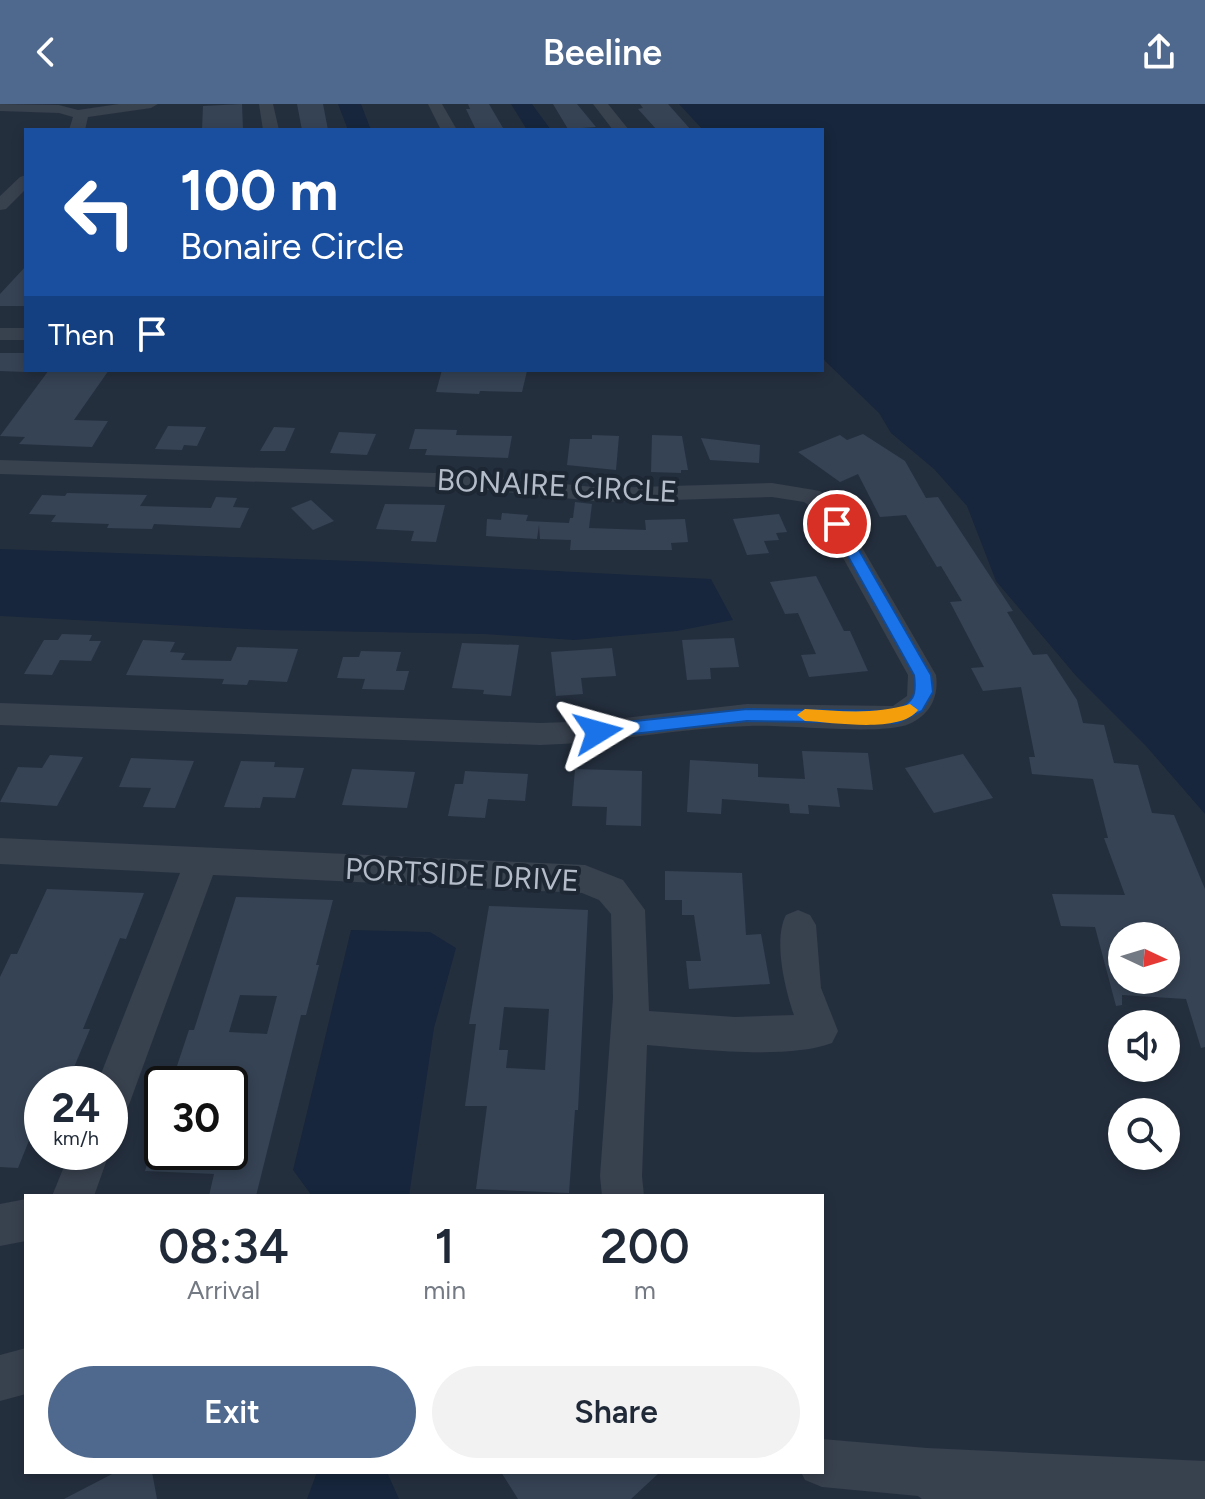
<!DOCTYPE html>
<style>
body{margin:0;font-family:Figtree,sans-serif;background:#f2f2f3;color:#1f2937;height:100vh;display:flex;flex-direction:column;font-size:30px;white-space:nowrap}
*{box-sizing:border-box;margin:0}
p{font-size:26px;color:#747a83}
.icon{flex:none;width:44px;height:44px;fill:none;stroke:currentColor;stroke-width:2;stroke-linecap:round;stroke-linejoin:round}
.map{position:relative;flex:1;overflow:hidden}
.panel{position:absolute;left:24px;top:1090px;width:800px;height:280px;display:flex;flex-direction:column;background:#fff;border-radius:0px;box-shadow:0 4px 12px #0003}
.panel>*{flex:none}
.banner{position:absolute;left:24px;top:24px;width:800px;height:244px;border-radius:0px;box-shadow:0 4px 12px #0003;background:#1a4fa0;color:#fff;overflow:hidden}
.needle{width:52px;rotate:94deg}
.tools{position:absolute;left:1108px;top:818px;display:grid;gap:16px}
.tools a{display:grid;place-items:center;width:72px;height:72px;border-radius:50%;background:#fff;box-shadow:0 4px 12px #0003;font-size:40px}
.speed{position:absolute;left:24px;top:962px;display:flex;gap:16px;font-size:40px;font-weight:700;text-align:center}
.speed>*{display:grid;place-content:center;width:104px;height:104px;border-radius:50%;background:#fff;box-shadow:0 4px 12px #0003;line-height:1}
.speed small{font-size:20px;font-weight:400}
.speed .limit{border:4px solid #111;border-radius:12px;background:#fff;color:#111}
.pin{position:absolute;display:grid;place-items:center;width:68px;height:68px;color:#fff;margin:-34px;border:4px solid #fff;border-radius:50%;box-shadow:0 2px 8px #0007}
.me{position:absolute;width:88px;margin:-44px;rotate:82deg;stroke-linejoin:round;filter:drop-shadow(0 0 6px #0008)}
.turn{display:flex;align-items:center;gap:28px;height:168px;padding:0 24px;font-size:36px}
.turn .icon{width:104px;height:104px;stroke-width:2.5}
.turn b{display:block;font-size:56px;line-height:68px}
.then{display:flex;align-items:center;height:76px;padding:0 24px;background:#0003;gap:16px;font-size:30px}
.eta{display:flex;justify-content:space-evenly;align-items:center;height:136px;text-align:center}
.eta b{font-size:48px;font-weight:600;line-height:56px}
.primary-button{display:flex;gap:16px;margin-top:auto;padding:16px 24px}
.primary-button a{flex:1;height:92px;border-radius:48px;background:#4f688e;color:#fff;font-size:32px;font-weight:600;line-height:92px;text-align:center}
.primary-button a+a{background:#f2f2f3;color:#1f2937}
header{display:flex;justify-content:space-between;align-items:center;height:104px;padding:0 24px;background:#4f688e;color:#fff;font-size:36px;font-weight:600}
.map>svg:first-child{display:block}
</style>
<header><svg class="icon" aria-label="back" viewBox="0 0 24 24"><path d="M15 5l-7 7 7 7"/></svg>Beeline<svg class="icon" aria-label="share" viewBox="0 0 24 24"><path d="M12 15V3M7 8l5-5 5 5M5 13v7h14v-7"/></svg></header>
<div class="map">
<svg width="1205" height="1395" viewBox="0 0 1205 1395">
<rect width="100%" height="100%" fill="#242f3e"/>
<!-- water -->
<path fill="#17263c" d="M338,0H361L371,26H348Z
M511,0H532L551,26H527Z
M679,0H1205V710L1146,642L1077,573L996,477L967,402L934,365L891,329L879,309L825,257L822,250V26H703Z
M0,445L384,458L711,475L733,516L677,527L574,536L484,530L266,526L0,512Z
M351,826L430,828L456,844L434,924L409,1092H312L293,1066Z
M317,1368H387L399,1395H307Z"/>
<!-- building -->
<path fill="#364354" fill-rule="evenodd" d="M242,0L243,26H202L203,2Z
M297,0H323L328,26H302Z
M468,0H489L503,24L476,26L466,5H470Z
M553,0H577L596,23L568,25Z
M640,0H668L691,26H657L638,5L643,4Z
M26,162V202H0V190Z
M0,249H26V268L0,267Z
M49,266H109L74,316L108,317L92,343L19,340L25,333L0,332Z
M442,266H487L527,267L522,288L480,287L479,290L436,288Z
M168,322L206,323L197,342L184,341L182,346L155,345Z
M274,323L295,324L285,347H260Z
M415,325L457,326L456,331L512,332L508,354L425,351L427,345H409Z
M339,328L376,330L367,351L330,349Z
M863,330L905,357L926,394L938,393L1013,507L1007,508L1033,551L1047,550L1077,596L1083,619L1104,621L1114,659L1138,661L1152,709L1174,711L1205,785V943L1201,944L1186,895L1122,891V901L1116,902L1095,823L1061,822L1052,790L1125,791L1104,734H1108L1093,675L1032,670L1029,653H1035L1021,583L983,587L971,564L984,563L950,498L962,497L941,462L937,463L906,411L880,413L858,370L840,378L798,348L840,331L847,336ZM1122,824H1166V876H1122Z
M592,331L619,332L616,366L567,361L570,335H592Z
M652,331L682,332L688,366H681V369L651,368Z
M701,334L760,341L759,359L710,356Z
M67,389L147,391L140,402L211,404L216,393L237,394L233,403L249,404L240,424L154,420L152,425L107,424L109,420L51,418L56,411L29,410L42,391L65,392Z
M311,396L334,417L313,426L291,404Z
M575,398L592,400L589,424L646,426L645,416L685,415L688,438L671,439L672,446H570L571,436L540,435L539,421L537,435L486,432L487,415L501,416L502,409L528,411L526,417L569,419L570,414H573Z
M385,400L445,401L436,438L411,437L414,427L376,425Z
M779,410L787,428L776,429L779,436L764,437L769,449L747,451L733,415Z
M816,472L844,527H850L868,567L809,573L801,551L816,550L798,509L785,510L770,478Z
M62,530L92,531L89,537H101L91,557L60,556L52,571L24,570L44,536H58Z
M734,534L739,563L710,564L711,575L687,576L682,536Z
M143,536L175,538L170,548L185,549L181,556L231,557L237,543L298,545L287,578L249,576L247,581L222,580L224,575L126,571Z
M462,539L519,541L511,592L483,590L484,586L452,584Z
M612,544L616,572L581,574L583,590L556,592L551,548Z
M361,547L401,548L396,567H409L404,586L362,585L365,575L337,574L343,553H359Z
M802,647L868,649L873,686L837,684L840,703L808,701L809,710L790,709L789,700L722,695L721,710L687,708L690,656L758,660V673L805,675Z
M963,650L993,694L934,709L905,664Z
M50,651L83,653L57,702L0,698L18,663L42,664Z
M131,654L194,657L175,704L143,703L151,684L119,683Z
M241,657L275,658L274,663L304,664L295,694L263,693L260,704L224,703Z
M352,665L415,668L407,704L342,701Z
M575,665L642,667L641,722L606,721L607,703L572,702Z
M465,667L528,670L525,697L488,695L485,714L448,712L455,680H463Z
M665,767L742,769L746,831L761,830L770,880L689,885L686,857H701L694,811H682V796H665Z
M47,785L144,789L126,835L120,834L83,925H90L67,980H42V1018L36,1019L18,1064L0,1063V873L11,850H17Z
M236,793L333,796L316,861H319L306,911H301L256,1092H209L214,1070L145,1067L151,1048H230V1028H235L247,986L230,985V980H171L189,926H194ZM240,891L277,892L267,930L229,928Z
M489,802L588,806L578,1006H575L569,1089L476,1085L487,1002H465L476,920H469ZM504,903L549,905L545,966L506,964L508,946H499Z
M116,1368H152L157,1395H64Z
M501,1368H660L631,1395H518Z"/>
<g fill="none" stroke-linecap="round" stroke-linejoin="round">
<!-- minor -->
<path fill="#38414e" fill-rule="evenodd" d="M0,0L59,1L78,6L119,0H158L151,4L88,13L85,26H69L73,13L59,9L0,7Z
M259,0H273L279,26H263Z
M428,0H442L457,26H441Z
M593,0H608L629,26H613Z
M26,71V85L6,105L0,106V92L20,73Z
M0,224H26V236H0Z
M0,356L468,370L603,384L772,379L820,387L838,402L936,571C939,593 930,611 909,620C881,632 784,620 749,622C679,624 610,639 540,641L0,621V599L540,619L598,617L747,600L893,602L907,592L908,571L817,407L804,398L772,393L603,398L468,384L0,370Z
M0,734L585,761L623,776L645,806L649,907L735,913L794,911C785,885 773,836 786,811L798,806L810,811L816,821L821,884L838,927L832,939C788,956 696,945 647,941L642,1072L644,1092H602L600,1072L613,894L611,810L599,796L582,789L213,771L130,998L124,1011L110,1017V980H97L180,769L0,760Z
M70,1048L110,1047L94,1092H52Z
M26,1095V1137L0,1142V1100Z
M26,1244V1290L0,1297V1251Z
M822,1335L927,1344L1205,1357V1395H922L918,1392L822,1383L805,1376L801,1368H822Z"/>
</g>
<!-- route -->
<path fill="#1a73e8" stroke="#114b97" stroke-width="2" d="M837,416L844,420L931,571L933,588L922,607L897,619L747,617L598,634L592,632L589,628L598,621L747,605L895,607C913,598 917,592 914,571L830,420Z"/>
<!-- slow -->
<path fill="#f59e0b" d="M910,600L918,606C900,630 833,618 805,617L797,611L805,605C841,607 875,611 910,600Z"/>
<g text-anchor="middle" stroke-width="8" stroke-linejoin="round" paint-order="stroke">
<!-- street labels -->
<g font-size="30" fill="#b4bcc9" stroke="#1d2633">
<text transform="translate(557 382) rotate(3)" y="10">BONAIRE CIRCLE</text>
<text transform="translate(462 771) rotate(3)" y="10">PORTSIDE DRIVE</text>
</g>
</g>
</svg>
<div class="tools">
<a><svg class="needle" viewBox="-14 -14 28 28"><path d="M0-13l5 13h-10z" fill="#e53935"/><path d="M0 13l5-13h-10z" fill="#747a83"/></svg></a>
<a><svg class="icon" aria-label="sound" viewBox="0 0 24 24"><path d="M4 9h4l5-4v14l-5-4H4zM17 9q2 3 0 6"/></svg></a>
<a><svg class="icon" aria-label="search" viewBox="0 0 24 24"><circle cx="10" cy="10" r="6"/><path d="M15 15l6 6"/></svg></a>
</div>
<div class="speed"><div>24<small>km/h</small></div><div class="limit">30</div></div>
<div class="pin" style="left:837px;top:420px;background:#d93025"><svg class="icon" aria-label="arrive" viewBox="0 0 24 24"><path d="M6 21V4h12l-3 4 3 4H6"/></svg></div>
<svg class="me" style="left:598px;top:628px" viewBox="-20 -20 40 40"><path d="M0-17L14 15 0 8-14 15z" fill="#1a73e8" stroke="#fff" stroke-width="4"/></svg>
<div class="banner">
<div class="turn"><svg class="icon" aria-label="left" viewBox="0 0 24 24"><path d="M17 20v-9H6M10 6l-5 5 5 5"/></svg><div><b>100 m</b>Bonaire Circle</div></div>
<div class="then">Then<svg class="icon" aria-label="arrive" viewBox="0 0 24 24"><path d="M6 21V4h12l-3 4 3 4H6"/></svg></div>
</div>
<section class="panel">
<div class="eta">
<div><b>08:34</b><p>Arrival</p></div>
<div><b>1</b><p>min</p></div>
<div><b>200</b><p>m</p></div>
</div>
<div class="primary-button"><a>Exit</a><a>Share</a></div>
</section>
</div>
